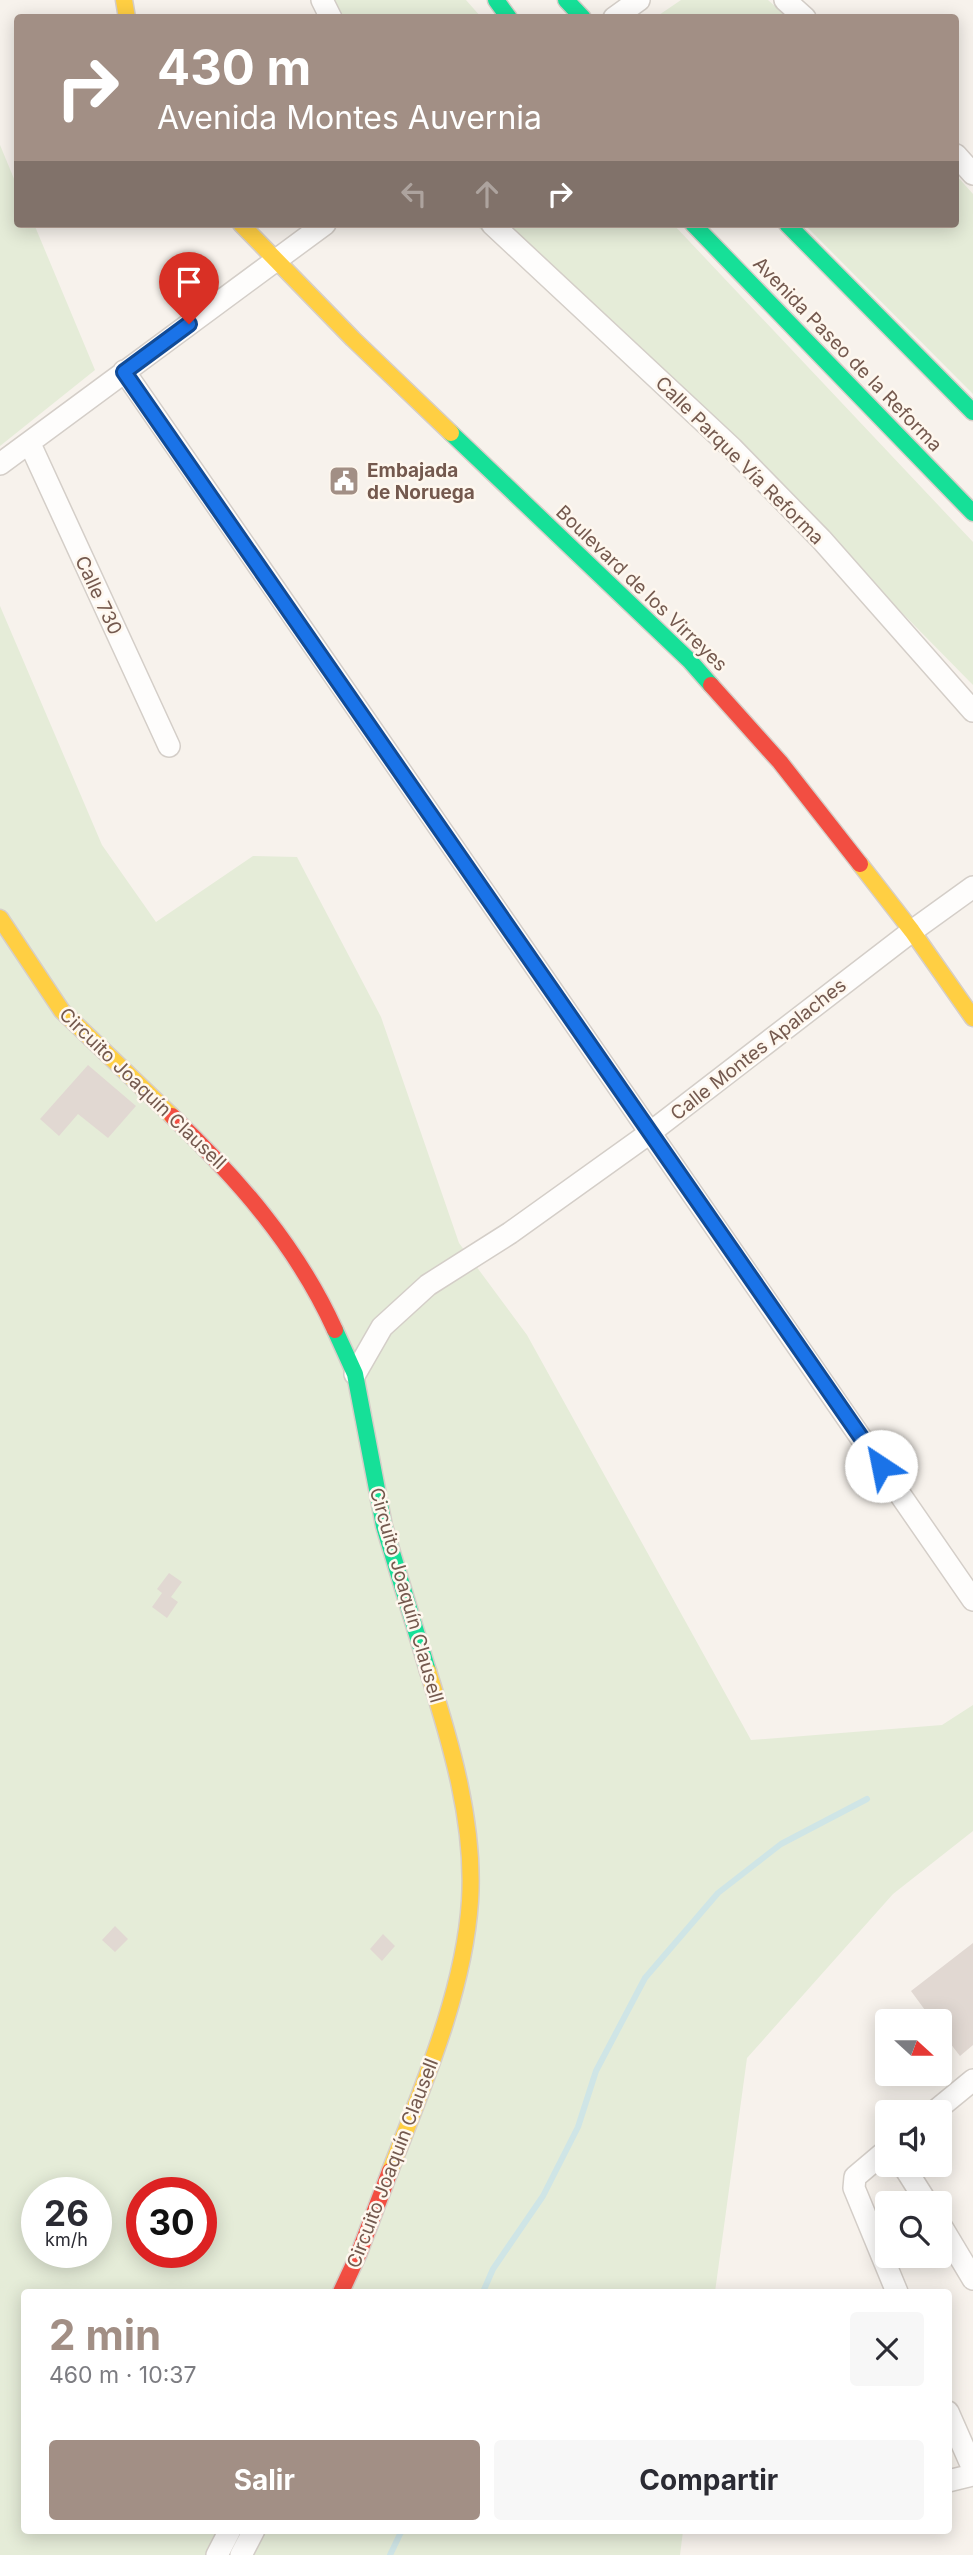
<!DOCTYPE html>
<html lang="es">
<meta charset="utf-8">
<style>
body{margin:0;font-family:Inter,sans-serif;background:#f7f7f7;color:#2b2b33;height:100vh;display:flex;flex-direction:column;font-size:26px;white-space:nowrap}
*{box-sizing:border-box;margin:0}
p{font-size:23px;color:#7c7c81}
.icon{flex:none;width:38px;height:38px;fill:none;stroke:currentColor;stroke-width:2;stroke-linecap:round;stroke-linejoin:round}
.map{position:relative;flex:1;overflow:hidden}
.drawer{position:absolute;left:21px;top:2289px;width:931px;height:245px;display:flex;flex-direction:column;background:#fff;border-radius:7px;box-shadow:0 4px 18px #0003}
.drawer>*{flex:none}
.banner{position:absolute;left:14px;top:14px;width:945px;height:214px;border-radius:7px;box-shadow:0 4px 18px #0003;background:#a28f85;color:#fff;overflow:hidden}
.needle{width:46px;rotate:111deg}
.tools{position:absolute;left:875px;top:2009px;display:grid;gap:14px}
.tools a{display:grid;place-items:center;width:77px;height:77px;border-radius:7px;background:#fff;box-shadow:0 4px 18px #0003;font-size:35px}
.speed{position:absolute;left:21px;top:2177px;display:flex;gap:14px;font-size:35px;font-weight:700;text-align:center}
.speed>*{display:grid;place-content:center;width:91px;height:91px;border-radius:50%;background:#fff;box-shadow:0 4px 18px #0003;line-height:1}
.speed small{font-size:18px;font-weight:400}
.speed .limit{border:10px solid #d22;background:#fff;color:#111}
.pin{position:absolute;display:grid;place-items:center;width:60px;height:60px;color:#fff;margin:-72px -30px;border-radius:50% 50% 50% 0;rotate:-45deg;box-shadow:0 0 7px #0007}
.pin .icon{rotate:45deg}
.me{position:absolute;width:77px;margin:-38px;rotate:326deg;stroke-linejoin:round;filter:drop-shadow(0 0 5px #0008)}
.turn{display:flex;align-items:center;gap:24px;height:147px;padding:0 28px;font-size:32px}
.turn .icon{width:91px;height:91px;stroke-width:2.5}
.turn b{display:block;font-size:49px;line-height:60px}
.lanes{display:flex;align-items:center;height:66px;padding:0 28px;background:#0003;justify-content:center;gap:35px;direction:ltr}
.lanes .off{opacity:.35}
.round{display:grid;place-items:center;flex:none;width:74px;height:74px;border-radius:7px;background:#f7f7f7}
.summary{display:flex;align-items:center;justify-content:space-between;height:119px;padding:0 28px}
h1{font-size:42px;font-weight:700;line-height:52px;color:#a28f85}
.button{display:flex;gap:14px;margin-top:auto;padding:14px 28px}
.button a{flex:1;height:80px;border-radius:7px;background:#a28f85;color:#fff;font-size:28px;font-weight:700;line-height:80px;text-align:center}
.button a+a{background:#f7f7f7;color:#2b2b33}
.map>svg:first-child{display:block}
</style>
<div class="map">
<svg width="973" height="2555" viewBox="0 0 973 2555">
<rect width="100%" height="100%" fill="#f7f2ec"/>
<!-- green -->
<path fill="#e5ecd8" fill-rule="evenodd" d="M311,0H466L481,17H319Z
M681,0H768L787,17H656Z
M0,145L17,186L18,224H34L95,370L0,446Z
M956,175L973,194V394L804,224H956Z
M474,224H673L973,542V685L735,443L530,268Z
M0,606L102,845L156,922L253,856L297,857L381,1017L459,1243L527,1335L751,1740L942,1725L973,1705V1831L893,1894L747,2058L715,2292H24V2530L683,2531L680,2555H0ZM37,2193H96V2252H37ZM142,2193H201V2252H142Z"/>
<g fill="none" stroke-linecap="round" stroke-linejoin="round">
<!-- stream -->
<path stroke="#cfe5e6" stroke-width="6" d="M483,2292L493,2269L543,2196L578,2127L596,2071L645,1978L718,1893L781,1844L867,1799
M390,2555L402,2530"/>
</g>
<!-- building -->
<path fill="#e1d8d2" d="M88,1065L136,1106L108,1138L78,1114L59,1136L40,1119Z
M169,1573L182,1582L171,1597L178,1602L167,1618L152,1607L162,1593L157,1589Z
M115,1926L128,1939L115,1952L102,1940Z
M383,1934L395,1946L382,1961L370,1949Z
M973,1943V2045L960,2056L940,2030V2021H933L911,1991Z"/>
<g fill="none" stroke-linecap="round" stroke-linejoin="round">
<!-- street casing -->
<g stroke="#d4cec8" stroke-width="24">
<path id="street" d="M322,0L331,18
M785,0L805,18
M614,18L639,0
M956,155L973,174
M492,224L732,448L821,539L973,711
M124,371L973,1600
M30,444L169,746
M0,464L325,224
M355,1374L382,1327L428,1285L510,1233L651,1132L912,931L973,887
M934,2112L973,2080
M887,2150L855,2177L854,2188L897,2292
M903,2165L927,2203
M940,2224L973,2279
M948,2412L973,2469
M948,2481L973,2475
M217,2555L230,2530
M241,2555L254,2530"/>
</g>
<!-- fast casing -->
<g stroke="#d6cec8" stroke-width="19">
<path id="fast" d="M496,0L509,18
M566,0L583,18
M693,224L973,513
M787,224L973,412
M451,433L690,661L711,685
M335,1330L355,1374L384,1526L428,1671"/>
</g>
<!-- slow casing -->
<g stroke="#d6cec8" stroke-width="19">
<path id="slow" d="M124,0L127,18
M241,224L353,339L451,433
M860,864L912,931L973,1018
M0,918L62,1011L172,1116
M390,2171C423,2086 464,1992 470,1901C475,1824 451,1743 428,1671"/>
</g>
<!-- jam casing -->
<g stroke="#d6cec8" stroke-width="19">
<path id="jam" d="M711,685L780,762L860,864
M172,1116C238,1179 297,1246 335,1330
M341,2292L359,2253L390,2171"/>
</g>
<!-- street -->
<use href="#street" stroke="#fefdfc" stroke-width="21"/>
<!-- fast -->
<use href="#fast" stroke="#16e098" stroke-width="16"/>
<!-- slow -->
<use href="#slow" stroke="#ffcf43" stroke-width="16"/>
<!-- jam -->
<use href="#jam" stroke="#f24e42" stroke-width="16"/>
</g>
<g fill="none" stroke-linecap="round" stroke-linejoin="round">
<!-- route casing -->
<g stroke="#114b97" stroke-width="18">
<path id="route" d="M189,324L124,372L881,1466"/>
</g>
<!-- route -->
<use href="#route" stroke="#1a73e8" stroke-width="12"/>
</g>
<!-- icons -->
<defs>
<g id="civic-square" transform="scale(1.575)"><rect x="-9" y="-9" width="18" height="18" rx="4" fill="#a28f85" stroke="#fef7ee"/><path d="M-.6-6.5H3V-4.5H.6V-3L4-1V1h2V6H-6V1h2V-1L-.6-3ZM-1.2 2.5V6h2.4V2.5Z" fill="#fff"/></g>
</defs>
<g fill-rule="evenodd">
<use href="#civic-square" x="344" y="481"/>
</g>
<g text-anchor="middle" stroke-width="5" stroke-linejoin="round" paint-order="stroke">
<!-- street labels -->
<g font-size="19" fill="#74594e" stroke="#fef7ee">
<text transform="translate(848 354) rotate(46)" y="7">Avenida Paseo de la Reforma</text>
<text transform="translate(740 460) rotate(45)" y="7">Calle Parque Vía Reforma</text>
<text transform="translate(642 588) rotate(44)" y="7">Boulevard de los Virreyes</text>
<text transform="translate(99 595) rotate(65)" y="7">Calle 730</text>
<text transform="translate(758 1049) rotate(-38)" y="7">Calle Montes Apalaches</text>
<text transform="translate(143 1088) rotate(44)" y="7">Circuito Joaquín Clausell</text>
<text transform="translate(407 1595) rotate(74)" y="7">Circuito Joaquín Clausell</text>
<text transform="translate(392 2163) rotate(-69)" y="7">Circuito Joaquín Clausell</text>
</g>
<!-- poi labels -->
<g font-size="19" font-weight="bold" fill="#74594e" stroke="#fef7ee" text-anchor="start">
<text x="367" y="477">Embajada<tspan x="367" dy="22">de Noruega</tspan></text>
</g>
</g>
</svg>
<div class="tools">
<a><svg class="needle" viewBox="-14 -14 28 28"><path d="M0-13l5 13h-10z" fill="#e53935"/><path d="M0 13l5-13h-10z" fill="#7c7c81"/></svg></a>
<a><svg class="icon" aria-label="sound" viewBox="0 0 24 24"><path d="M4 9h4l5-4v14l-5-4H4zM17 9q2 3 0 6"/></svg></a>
<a><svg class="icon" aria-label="search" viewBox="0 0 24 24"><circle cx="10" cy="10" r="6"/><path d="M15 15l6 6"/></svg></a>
</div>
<div class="speed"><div>26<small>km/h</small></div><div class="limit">30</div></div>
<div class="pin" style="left:189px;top:324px;background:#d93025"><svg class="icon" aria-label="arrive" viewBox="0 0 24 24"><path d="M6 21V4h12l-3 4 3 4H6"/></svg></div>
<svg class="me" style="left:881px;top:1466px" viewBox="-20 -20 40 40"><circle r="19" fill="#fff"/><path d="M0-13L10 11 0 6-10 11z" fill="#1a73e8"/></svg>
<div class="banner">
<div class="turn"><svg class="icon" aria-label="right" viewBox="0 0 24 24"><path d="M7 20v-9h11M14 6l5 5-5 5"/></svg><div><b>430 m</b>Avenida Montes Auvernia</div></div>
<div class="lanes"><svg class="icon off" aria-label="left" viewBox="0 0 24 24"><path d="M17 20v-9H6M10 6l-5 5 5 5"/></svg><svg class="icon off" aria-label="ahead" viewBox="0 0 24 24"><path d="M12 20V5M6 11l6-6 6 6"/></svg><svg class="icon" aria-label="right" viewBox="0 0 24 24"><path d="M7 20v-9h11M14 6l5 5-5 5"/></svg></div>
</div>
<section class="drawer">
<div class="summary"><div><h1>2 min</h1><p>460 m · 10:37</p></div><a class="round"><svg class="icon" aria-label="close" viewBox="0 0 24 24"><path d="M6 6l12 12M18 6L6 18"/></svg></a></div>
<div class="button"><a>Salir</a><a>Compartir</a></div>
</section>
</div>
